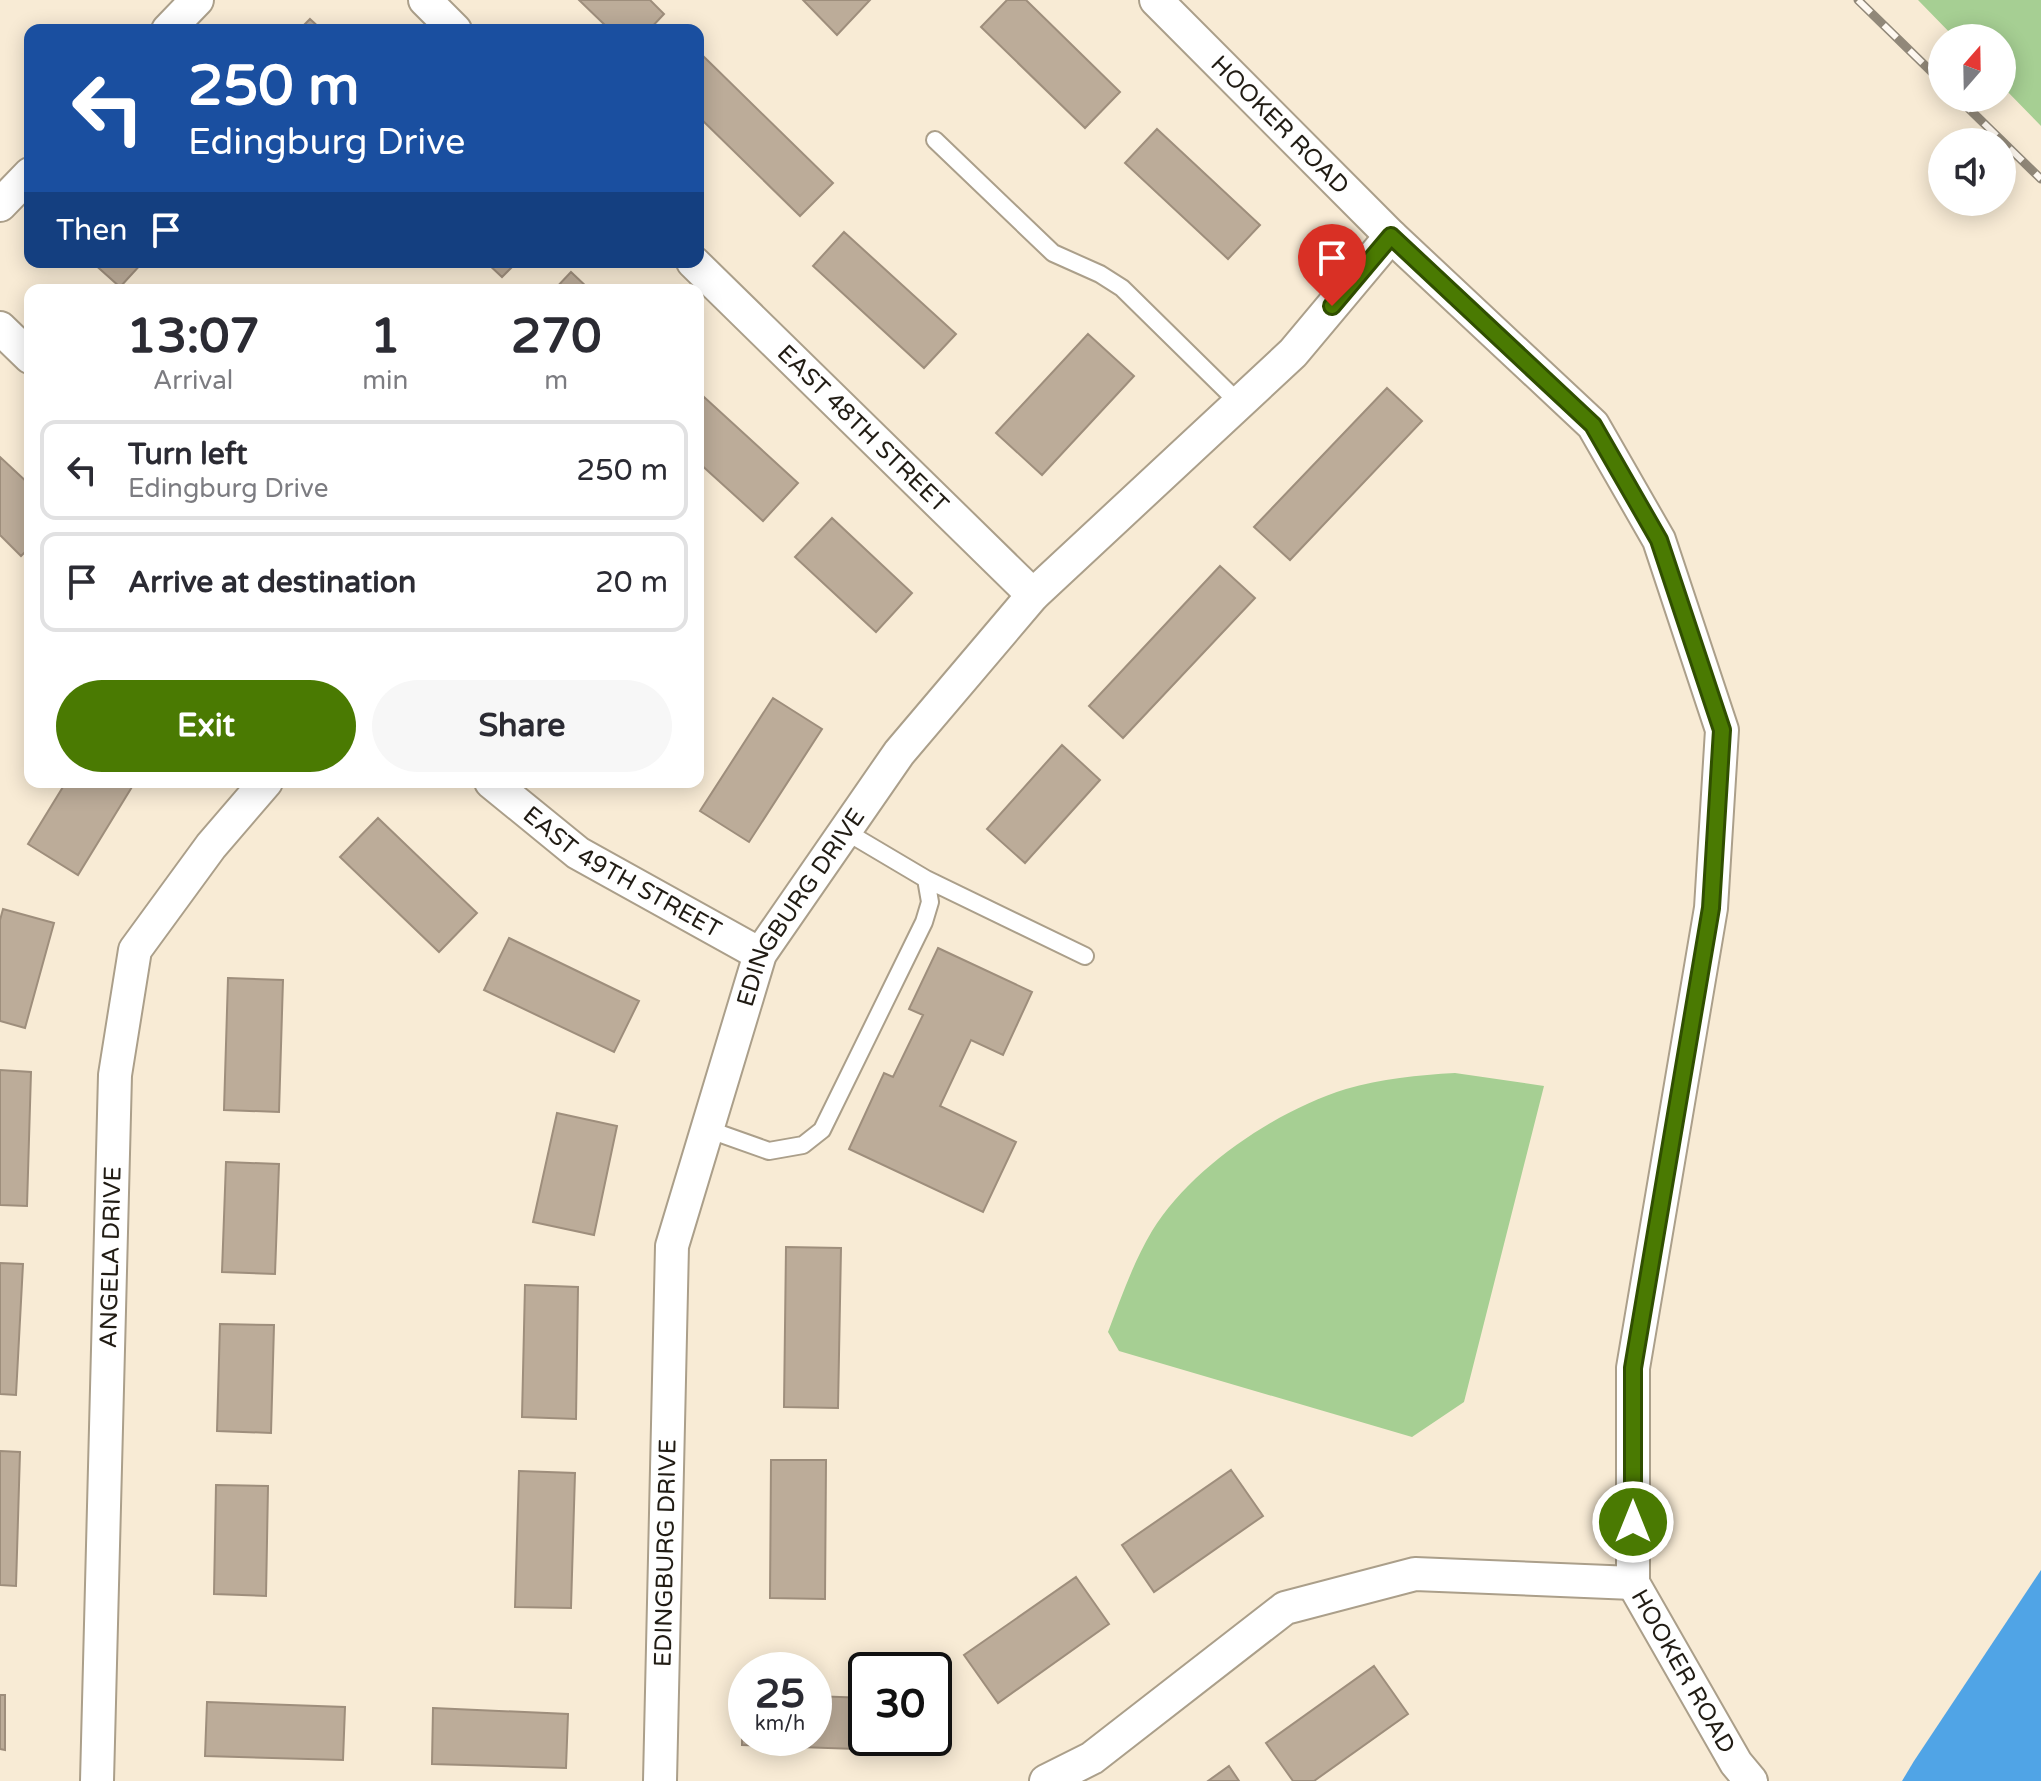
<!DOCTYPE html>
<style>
body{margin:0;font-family:"Varela Round",sans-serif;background:#f7f7f7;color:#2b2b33;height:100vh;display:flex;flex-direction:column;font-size:30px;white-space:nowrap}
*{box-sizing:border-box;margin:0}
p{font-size:26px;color:#7c7c81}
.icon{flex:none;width:44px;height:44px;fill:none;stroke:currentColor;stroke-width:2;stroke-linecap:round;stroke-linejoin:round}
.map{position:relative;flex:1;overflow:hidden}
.sheet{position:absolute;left:24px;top:284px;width:680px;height:504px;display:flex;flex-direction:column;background:#fff;border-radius:16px;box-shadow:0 4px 20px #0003}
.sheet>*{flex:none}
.banner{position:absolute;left:24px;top:24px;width:680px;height:244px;border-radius:16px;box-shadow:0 4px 20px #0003;background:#1a4fa0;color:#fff;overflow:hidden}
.needle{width:52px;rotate:20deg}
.fabs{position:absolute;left:1928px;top:24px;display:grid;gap:16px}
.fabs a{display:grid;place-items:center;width:88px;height:88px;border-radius:50%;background:#fff;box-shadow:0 4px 20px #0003;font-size:40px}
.speed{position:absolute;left:728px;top:1652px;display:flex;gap:16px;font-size:40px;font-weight:700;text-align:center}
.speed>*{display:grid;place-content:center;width:104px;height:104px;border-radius:50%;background:#fff;box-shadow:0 4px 20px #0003;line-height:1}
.speed small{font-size:20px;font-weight:400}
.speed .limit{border:4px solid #111;border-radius:12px;background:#fff;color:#111}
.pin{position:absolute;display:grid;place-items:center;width:68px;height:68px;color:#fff;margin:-82px -34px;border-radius:50% 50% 50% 0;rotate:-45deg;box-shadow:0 0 8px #0007}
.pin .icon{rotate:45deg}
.me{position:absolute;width:88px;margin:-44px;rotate:0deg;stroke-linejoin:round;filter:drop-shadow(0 0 6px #0008)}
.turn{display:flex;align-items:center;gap:28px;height:168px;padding:0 32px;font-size:36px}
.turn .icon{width:104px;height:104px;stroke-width:2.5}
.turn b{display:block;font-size:56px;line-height:68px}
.then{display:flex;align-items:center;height:76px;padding:0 32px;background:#0003;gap:16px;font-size:30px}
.eta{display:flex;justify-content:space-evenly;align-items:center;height:136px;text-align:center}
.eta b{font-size:48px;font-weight:700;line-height:56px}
.action{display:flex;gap:16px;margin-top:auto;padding:16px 32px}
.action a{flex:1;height:92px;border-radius:48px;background:#4a7a02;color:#fff;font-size:32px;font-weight:700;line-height:92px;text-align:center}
.action a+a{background:#f7f7f7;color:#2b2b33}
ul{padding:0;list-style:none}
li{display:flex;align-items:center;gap:24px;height:100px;margin:0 16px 12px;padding:0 16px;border:4px solid #e1e1e2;border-radius:16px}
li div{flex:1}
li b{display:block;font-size:30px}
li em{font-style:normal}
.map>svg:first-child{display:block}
</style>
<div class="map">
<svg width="2041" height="1781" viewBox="0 0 2041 1781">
<rect width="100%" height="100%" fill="#f8ebd5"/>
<!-- green -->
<path fill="#a6cf93" d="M1918,0H2041V126L2002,86V38H1955Z
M1455,1073L1544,1086L1464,1402L1412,1437L1119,1351L1108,1332C1121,1298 1133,1263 1152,1231C1191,1168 1275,1111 1346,1089C1381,1079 1418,1075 1455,1073Z"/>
<!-- water -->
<path fill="#50a4e6" d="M2041,1570V1781H1902L1914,1761Z"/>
<!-- building -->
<path fill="#bcac99" stroke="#9e8e7c" stroke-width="2" d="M579,0H650L664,14L649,30H610Z
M803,0H870L837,35Z
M1007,0H1026L1120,92L1085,128L981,27Z
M310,19L322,30H299Z
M698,51L833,183L800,216L698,116Z
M1157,129L1260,225L1228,259L1125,163Z
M844,232L956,334L924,368L813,266Z
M92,262H143L120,287Z
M486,262H517L502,277Z
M571,272L590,290H554Z
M1088,334L1134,376L1042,475L996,433Z
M1387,388L1422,421L1290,560L1254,527Z
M704,397L798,483L763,521L698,462V404Z
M0,457L30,485V547L21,556L0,535Z
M832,518L912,593L876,632L795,557Z
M1220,566L1255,598L1123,738L1089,706Z
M773,698L822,729L749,842L700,811Z
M1062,745L1100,780L1025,863L987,829Z
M66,782H135L78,875L28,844Z
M378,818L477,913L439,952L340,857Z
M3,909L54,923L25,1028L0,1021V920Z
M509,938L639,1001L614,1052L484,990Z
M938,948L1032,992L1003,1055L971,1040L940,1106L1016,1142L983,1212L849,1149L884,1073L893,1077L923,1015L909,1009Z
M228,978L283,980L279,1112L224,1110Z
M0,1070L31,1072L27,1206L0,1205Z
M557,1113L617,1126L594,1235L533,1222Z
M226,1162L279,1164L275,1274L222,1272Z
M786,1247L841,1248L838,1408L784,1407Z
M0,1263L23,1264L16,1395L0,1394Z
M525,1285L578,1287L576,1419L522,1417Z
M220,1324L274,1325L271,1433L217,1431Z
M0,1451L20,1452L16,1586L0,1585Z
M771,1460H826L825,1599L770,1598Z
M1231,1470L1263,1516L1154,1592L1122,1545Z
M519,1471L575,1473L571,1608L515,1607Z
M216,1485L268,1486L266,1596L214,1594Z
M1076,1577L1109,1624L998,1703L964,1655Z
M1374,1666L1408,1714L1314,1781H1293L1266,1743Z
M743,1694H746V1738H814V1696L866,1698V1738H886V1750L742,1745Z
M0,1695H5V1750L0,1749Z
M207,1702L345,1707L343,1760L205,1756Z
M433,1708L568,1714L566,1768L432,1764Z
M1229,1766L1239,1781H1208Z"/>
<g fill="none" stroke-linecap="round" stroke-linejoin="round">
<!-- lane casing -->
<g stroke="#ab9f8a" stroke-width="20">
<path id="lane" d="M935,140L1053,253L1100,274L1122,288L1239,403
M926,879L1085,956
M707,1129L769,1151L803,1145L822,1130L924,922L930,902L926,879L845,831"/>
</g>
<!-- street casing -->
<g stroke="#ab9f8a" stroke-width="36">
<g id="street">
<path d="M425,0L455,30"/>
<path id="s1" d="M1156,0L1391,236L1593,425L1659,540L1722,730L1711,908L1633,1368V1583L1736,1763L1751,1781"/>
<path d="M168,30L197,0"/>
<path d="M0,205L30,174"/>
<path id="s2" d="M693,262L1033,595"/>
<path d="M0,328L30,357"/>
<path id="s3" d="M491,782L578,853L760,954"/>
<path id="s4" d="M97,1781L115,1075L135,950L211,846L266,782"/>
<path id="s5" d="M660,1781L672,1246L760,954L899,753L1033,595L1293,353L1391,236"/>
<path d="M1046,1781L1092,1758L1285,1608L1415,1574L1633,1583"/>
</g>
</g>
<!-- lane -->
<use href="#lane" stroke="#fff" stroke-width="16"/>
<!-- street -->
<use href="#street" stroke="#fff" stroke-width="32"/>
<!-- rail casing -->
<g stroke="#918879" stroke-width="9">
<path id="rail" d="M1858,0L1942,82
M1958,98L2041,179"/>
</g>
<!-- rail -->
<use href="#rail" stroke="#fff9f1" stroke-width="6" stroke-dasharray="18" stroke-linecap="butt"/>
</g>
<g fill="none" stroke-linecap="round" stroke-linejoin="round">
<!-- route casing -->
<g stroke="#304f01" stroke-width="20">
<path id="route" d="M1332,306L1391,236L1593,425L1659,540L1722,730L1711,908L1633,1368V1522"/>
</g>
<!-- route -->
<use href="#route" stroke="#4a7a02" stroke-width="14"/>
</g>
<g text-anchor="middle" stroke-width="7" stroke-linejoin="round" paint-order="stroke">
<!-- street labels -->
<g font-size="24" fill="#211c14" stroke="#fff9f1">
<text dy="8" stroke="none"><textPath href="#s1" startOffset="176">HOOKER ROAD</textPath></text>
<text dy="8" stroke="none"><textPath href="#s2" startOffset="238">EAST 48TH STREET</textPath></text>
<text dy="8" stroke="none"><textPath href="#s3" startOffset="160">EAST 49TH STREET</textPath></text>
<text dy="8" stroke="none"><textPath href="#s5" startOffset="900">EDINGBURG DRIVE</textPath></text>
<text dy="8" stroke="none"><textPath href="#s4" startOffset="524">ANGELA DRIVE</textPath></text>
<text dy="8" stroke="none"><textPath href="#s5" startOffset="228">EDINGBURG DRIVE</textPath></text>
<text dy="8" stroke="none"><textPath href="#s1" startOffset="1904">HOOKER ROAD</textPath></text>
</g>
</g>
</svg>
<div class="fabs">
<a><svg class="needle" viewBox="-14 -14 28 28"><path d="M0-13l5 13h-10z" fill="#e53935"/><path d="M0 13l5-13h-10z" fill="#7c7c81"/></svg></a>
<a><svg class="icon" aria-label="sound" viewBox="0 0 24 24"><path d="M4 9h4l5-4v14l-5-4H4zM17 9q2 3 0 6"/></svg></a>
</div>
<div class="speed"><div>25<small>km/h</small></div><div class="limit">30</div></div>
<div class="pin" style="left:1332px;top:306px;background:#d93025"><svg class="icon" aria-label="arrive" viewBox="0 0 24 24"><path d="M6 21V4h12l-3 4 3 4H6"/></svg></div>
<svg class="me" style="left:1633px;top:1522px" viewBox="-20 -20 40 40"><circle r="17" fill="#4a7a02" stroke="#fff" stroke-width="3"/><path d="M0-11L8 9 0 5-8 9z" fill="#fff"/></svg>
<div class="banner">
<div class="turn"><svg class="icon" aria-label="left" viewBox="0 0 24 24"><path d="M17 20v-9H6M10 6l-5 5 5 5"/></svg><div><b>250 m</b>Edingburg Drive</div></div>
<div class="then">Then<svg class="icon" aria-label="arrive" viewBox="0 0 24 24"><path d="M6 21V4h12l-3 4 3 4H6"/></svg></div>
</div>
<section class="sheet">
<div class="eta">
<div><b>13:07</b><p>Arrival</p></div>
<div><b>1</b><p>min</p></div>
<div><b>270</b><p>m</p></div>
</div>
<ul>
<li><svg class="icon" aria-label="left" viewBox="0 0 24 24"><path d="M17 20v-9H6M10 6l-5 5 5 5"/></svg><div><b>Turn left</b><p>Edingburg Drive</p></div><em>250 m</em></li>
<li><svg class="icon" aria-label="arrive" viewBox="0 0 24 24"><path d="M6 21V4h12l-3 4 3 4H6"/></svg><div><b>Arrive at destination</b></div><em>20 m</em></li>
</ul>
<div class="action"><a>Exit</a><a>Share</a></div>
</section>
</div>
